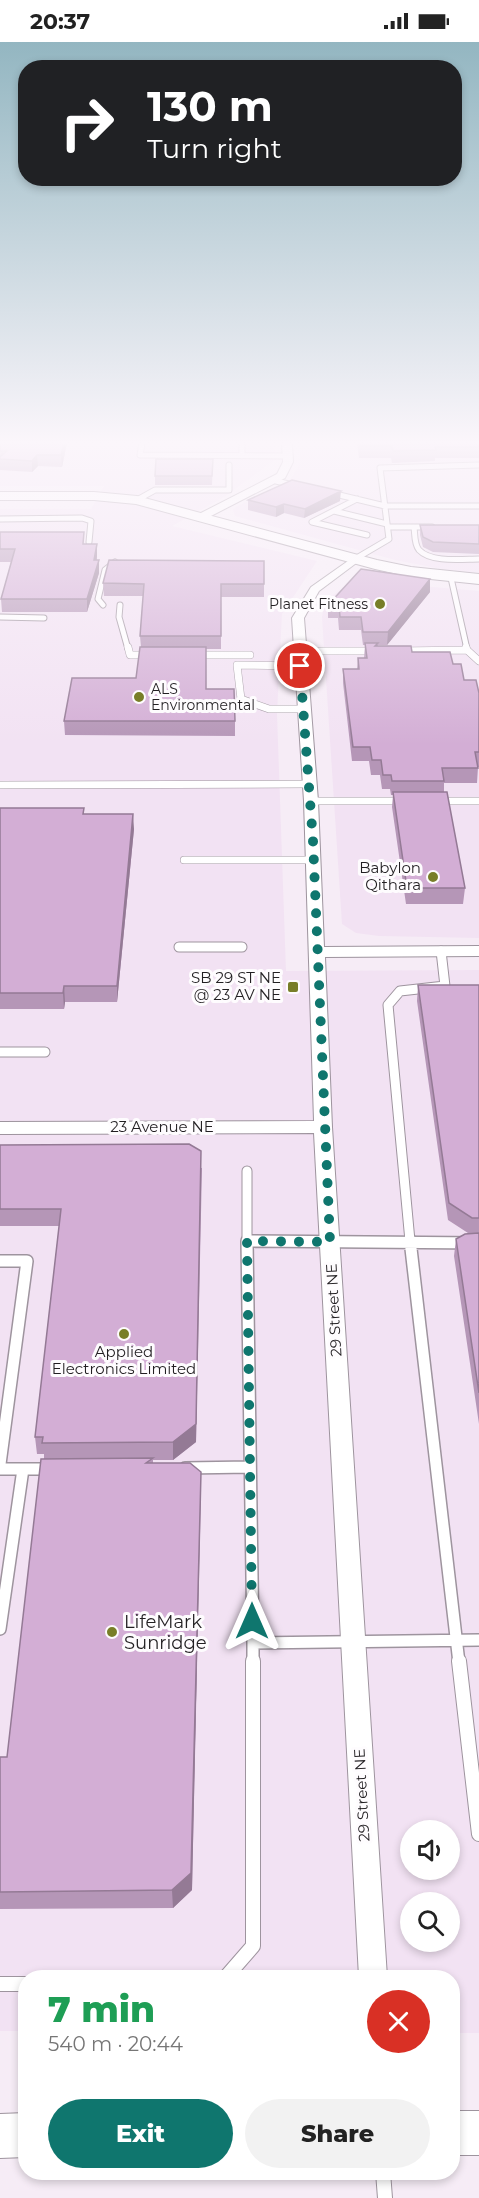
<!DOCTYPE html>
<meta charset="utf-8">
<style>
body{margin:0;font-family:Montserrat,sans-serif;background:#f2f2f2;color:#222;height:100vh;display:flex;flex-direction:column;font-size:22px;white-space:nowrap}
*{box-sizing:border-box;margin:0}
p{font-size:20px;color:#767676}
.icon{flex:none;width:33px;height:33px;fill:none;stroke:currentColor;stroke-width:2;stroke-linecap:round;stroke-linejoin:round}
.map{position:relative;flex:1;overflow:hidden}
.details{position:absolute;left:18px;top:1928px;width:442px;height:210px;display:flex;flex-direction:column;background:#fff;border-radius:24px;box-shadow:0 3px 9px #0003}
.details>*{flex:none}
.banner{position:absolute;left:18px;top:18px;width:444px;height:126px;border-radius:24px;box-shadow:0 3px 9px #0003;background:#202124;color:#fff;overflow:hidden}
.controls{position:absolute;left:400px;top:1778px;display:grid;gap:12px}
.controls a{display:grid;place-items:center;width:60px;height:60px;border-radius:50%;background:#fff;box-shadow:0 3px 9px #0003;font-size:30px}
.pin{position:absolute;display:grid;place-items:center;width:51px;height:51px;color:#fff;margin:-26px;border:3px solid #fff;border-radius:50%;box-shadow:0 2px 6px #0007}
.me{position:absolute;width:66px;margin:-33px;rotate:0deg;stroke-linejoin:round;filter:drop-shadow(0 0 4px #0008)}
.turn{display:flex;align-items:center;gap:21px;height:126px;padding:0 30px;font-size:27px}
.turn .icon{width:78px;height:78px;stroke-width:2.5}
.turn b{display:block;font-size:42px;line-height:51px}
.round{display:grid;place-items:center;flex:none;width:63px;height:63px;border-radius:32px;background:#f2f2f2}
.summary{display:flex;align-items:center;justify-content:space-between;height:102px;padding:0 30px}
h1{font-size:36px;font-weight:800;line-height:45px;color:#1e9e55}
.action{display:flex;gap:12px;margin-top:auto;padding:12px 30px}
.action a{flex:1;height:69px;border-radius:36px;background:#0f766e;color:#fff;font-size:24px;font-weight:800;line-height:69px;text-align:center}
.action a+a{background:#f2f2f2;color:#222}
.status{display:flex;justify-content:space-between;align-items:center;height:42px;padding:0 30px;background:#fff;direction:ltr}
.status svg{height:16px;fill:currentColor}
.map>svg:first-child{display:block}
</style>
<div class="status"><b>20:37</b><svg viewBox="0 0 49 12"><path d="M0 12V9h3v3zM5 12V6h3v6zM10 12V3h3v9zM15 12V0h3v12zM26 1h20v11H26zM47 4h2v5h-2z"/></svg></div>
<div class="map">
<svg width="479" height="2156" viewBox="0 0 479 2156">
<rect width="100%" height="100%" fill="#f6ecf6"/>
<!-- built -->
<path fill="#f2e2f3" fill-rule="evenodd" d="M0,401H275V418L224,455L172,484L317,519L282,572L277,672L286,929L479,928V1991H453V1935H26L25,1989H0V467H91L104,444H0ZM411,1788H450V1827H411ZM411,1860H450V1899H411Z
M300,401H479V531L447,528L395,518L235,474L233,468L236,465L290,438L300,422Z
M360,532L421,544L479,549V896L379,894L356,891L342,882L322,575L324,565L332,554Z"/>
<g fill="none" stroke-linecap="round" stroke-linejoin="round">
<!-- lane-far4 casing -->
<g stroke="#9e949e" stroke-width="7">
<path id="lane-far4" d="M142,401L140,413L288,414
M242,401V414
M276,439L297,444
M331,451L385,464H479
M357,457L312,480L367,493
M137,458L155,448H229V423
M334,469L387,482
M0,477L82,476L91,479L89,500
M388,485H432
M414,485C415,492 414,502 419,508C431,521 463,517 479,517
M355,517L389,497L380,426L479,423
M451,536L467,607
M103,563L98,557L105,528L115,520
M120,563L119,575L128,607
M0,575L44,576"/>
</g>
<!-- lane-far3 casing -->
<g stroke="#9e949e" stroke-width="8">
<path id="lane-far3" d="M128,605L130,613H149
M467,608L479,619
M299,609H374
M400,609L467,608L466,605
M195,613H250
M300,624L237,623L241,657L269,667H304
M0,743L310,742
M311,759H405
M436,759H479
M184,818H314"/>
</g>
<!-- lane-far2 casing -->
<g stroke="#9e949e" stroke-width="11">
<path id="lane-far2" d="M179,905H242
M0,1010H45
M247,1129V1199
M410,1199L388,963L400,949L445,944L441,909"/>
</g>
<!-- lane-far1 casing -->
<g stroke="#9e949e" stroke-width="14">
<path id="lane-far1" d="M410,1198L459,1621
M0,1219H27L0,1422
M185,1426L250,1425
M0,1427H52
M0,1587L23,1427
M253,1601L247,1199L479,1201
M253,1621V1601L479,1598"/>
</g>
<!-- lane casing -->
<g stroke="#9e949e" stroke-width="16">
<path id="lane" d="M459,1619L479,1792
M226,1935L253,1904V1619
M0,1942H26
M383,2130L385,2156"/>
</g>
<!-- street casing -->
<g stroke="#9e949e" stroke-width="2">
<path id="street" d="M282,401H292L293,420L285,436L207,476H199V472L277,432L283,420Z
M355,514L359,515V519L319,549L304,576L318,759L324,905L479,904V914L325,915L332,1085L387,1935H359L314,1091L0,1092V1080L314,1079L304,759L292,576L311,545Z"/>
</g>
<!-- secondary casing -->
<g stroke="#9e949e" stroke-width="2">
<path id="secondary" d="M0,450H94L137,454L377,518L411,525L479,532V542L411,535L375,527L136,462L94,458H0Z
M453,2069H479V2113H453Z
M26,2071V2115L0,2116V2072Z"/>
</g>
<!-- lane-far4 -->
<use href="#lane-far4" stroke="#fff" stroke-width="5"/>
<!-- lane-far3 -->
<use href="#lane-far3" stroke="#fff" stroke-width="7"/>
<!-- lane-far2 -->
<use href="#lane-far2" stroke="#fff" stroke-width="9"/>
<!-- lane-far1 -->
<use href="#lane-far1" stroke="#fff" stroke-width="11"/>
<!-- lane -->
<use href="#lane" stroke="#fff" stroke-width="14"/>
<!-- street -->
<use href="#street" fill="#fff" fill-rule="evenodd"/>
<!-- secondary -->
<use href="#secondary" fill="#fff" fill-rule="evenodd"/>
</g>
<!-- wall -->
<path fill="#b596b7" d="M0,401H67L62,425L38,424L32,430L0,428Z
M357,401H479V416H435V419L392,421L391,416H359Z
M213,417L212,443H155V434Z
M248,458L340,459L304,476L284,471L276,475L248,468Z
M420,483H479V512L433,510L423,505L420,493Z
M0,490L85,502L97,514V518H99V531L87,570H2L1,557L11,520H0Z
M264,519V555H221V607H206V647L235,679V694L65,693L64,679L136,636L141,605L140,594L143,554H104L103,541Z
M430,537V550L387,603H378V604L412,610L453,622L464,638L479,651V725H478L477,741H444V750L465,846L463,862H406L392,765L393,753H391L390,747H382L380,733H371L369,719H352L343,641V627H357L358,616H364L365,603H363L361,588H339L338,576H328V563Z
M0,766L84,772L134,787L117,960H65L64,967H0Z
M418,943H479V1382L454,1214L456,1197L468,1191L448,1178L417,959Z
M0,1103L202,1126L196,1400L173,1418H153V1421L201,1448L192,1848L173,1866L0,1867V1715H7L44,1417V1412H37L35,1395L59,1184H0Z"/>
<!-- shaded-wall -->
<path fill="#947a95" d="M64,401H67L62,425L61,413Z
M37,413L38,424L32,430V419Z
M341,449L340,459L304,476L305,467Z
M284,462V471L276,475V465Z
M97,502V514L94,531V518Z
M99,518V531L87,570V557Z
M430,537V550L387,603L388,590Z
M133,772L134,787L117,960V944Z
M64,944L65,960L64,967L63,951Z
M201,1109L196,1400L173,1418V1400Z
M201,1430L192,1848L173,1866L172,1848Z"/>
<!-- building -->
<path fill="#d3aed5" stroke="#947a95" stroke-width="1.5" d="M0,401H64L61,413H37L32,419L0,417V415L7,409H0Z
M359,401H479V405H435L436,408L393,409L392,404H360Z
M156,417H213L212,434H155Z
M292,438L341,449L305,467L284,462L276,465L248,458Z
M420,483H479V502L433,500L423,495Z
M0,490H84L83,502H97L94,518H99L87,557H1L15,507H0Z
M109,518L264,519V542H221V594H140L144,542L103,541Z
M361,527L430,537L388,590H363L361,575H340L339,563H328Z
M365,601H378L375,604H411L412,610H450L453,622H461L464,638H476L479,651V710H475L478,726H442L444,739H392L391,733H383L381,718H372L370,705H353L343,627H359L358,616H367Z
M140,605H206V647H234L235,679H64L72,636H136Z
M393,750H447L465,846H407Z
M0,766H84L83,772H133L117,944H64L63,951H0Z
M418,943H479V1176H472L449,1161Z
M189,1102L201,1109L196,1382L173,1400L42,1401L43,1395H35L61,1167H0V1103Z
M479,1191V1351L456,1197L465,1192Z
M153,1416L146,1421H190L201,1430L191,1831L172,1848L0,1850V1715H7L41,1417Z"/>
<!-- sky -->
<linearGradient id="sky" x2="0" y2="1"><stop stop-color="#93b6c1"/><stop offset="0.57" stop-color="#fbf6fb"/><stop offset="1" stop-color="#fbf6fb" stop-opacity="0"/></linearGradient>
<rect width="479" height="703" fill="url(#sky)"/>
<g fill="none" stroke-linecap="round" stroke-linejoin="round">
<!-- route -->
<path stroke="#0f766e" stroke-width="10" stroke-dasharray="0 18" d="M252,1579L247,1199L330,1200L313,799L300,624"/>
</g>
<!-- markers -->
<g fill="#787e28" stroke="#fefcfe" stroke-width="2">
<circle cx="380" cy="562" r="6"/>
<circle cx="139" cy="655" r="6"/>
<circle cx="433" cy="835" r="6"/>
<rect x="287" y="939" width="12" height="12" rx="3"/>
<circle cx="124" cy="1292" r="6"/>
<circle cx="112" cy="1590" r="6"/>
</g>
<g text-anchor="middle" stroke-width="6" stroke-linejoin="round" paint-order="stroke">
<!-- far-poi labels -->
<g font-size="14" fill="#221f22" stroke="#fefcfe" text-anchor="end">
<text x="368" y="567">Planet Fitness</text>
<text x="151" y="652" text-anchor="start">ALS<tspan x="151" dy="16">Environmental</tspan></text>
</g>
<!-- poi labels -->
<g font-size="15" fill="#221f22" stroke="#fefcfe" text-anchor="end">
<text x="421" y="831">Babylon<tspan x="421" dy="17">Qithara</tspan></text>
<text x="281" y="941">SB 29 ST NE<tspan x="281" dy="17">@ 23 AV NE</tspan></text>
<text x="124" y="1315" text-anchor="middle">Applied<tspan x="124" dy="17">Electronics Limited</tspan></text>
</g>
<!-- street labels -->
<g font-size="15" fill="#221f22" stroke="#fefcfe">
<text x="162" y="1090">23 Avenue NE</text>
<text transform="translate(334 1268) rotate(-93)" y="5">29 Street NE</text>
<text transform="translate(362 1753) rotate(-93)" y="5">29 Street NE</text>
</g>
<!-- near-poi labels -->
<g font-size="18" fill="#221f22" stroke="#fefcfe" text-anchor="start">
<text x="124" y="1586">LifeMark<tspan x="124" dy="21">Sunridge</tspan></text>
</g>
</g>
</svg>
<div class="controls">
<a><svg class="icon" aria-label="sound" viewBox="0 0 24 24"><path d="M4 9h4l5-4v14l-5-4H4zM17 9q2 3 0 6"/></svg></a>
<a><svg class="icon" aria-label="search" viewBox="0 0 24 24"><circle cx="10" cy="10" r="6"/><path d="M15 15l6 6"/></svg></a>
</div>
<div class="pin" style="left:300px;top:624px;background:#d93025"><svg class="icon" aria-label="arrive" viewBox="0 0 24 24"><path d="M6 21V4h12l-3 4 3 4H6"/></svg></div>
<svg class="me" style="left:252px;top:1579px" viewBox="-20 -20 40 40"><path d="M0-17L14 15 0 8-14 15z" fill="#0f766e" stroke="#fff" stroke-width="4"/></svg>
<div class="banner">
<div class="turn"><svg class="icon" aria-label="right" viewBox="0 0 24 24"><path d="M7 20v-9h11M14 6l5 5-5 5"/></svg><div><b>130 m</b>Turn right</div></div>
</div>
<section class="details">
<div class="summary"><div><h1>7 min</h1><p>540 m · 20:44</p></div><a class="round" style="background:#d93025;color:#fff"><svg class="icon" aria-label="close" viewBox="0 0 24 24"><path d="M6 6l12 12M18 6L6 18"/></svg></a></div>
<div class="action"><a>Exit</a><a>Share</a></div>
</section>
</div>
